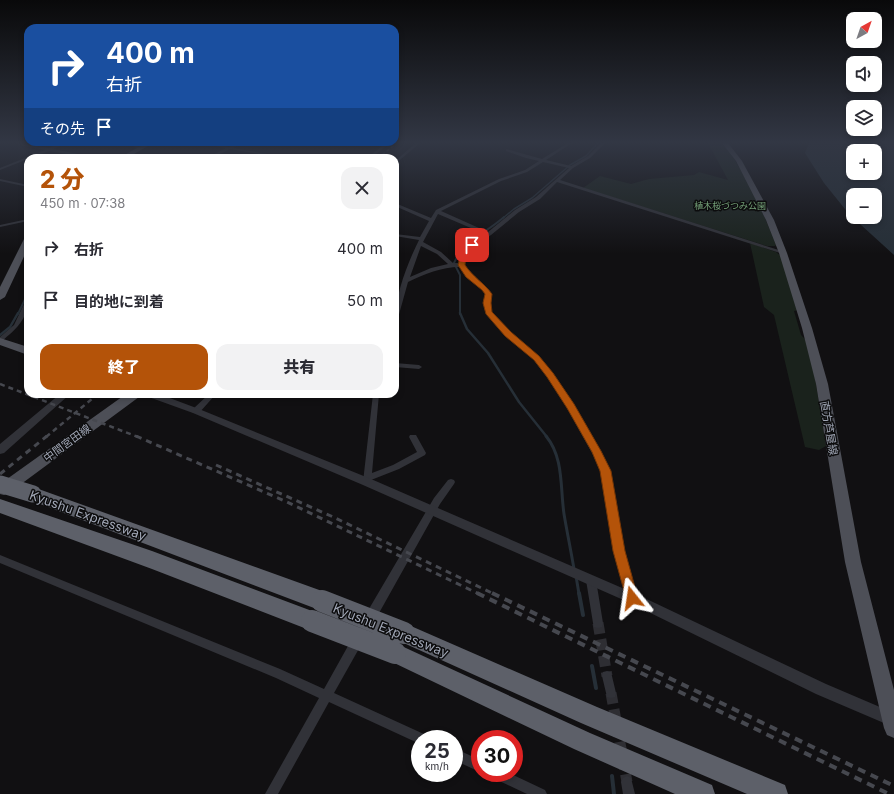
<!DOCTYPE html>
<html lang="ja">
<meta charset="utf-8">
<style>
body{margin:0;font-family:Inter,"Noto Sans JP",sans-serif;background:#f2f2f3;color:#2b2b33;height:100vh;display:flex;flex-direction:column;font-size:15px;white-space:nowrap}
*{box-sizing:border-box;margin:0}
p{font-size:13px;color:#7c7c81}
.icon{flex:none;width:22px;height:22px;fill:none;stroke:currentColor;stroke-width:2;stroke-linecap:round;stroke-linejoin:round}
.map{position:relative;flex:1;overflow:hidden}
.drawer{position:absolute;left:24px;top:154px;width:375px;height:244px;display:flex;flex-direction:column;background:#fff;border-radius:12px;box-shadow:0 2px 6px #0003}
.drawer>*{flex:none}
.top-card{position:absolute;left:24px;top:24px;width:375px;height:122px;border-radius:12px;box-shadow:0 2px 6px #0003;background:#1a4fa0;color:#fff;overflow:hidden}
.needle{width:26px;rotate:40deg}
.tools{position:absolute;left:846px;top:12px;display:grid;gap:8px}
.tools a{display:grid;place-items:center;width:36px;height:36px;border-radius:8px;background:#fff;box-shadow:0 2px 6px #0003;font-size:20px}
.speed{position:absolute;left:411px;top:730px;display:flex;gap:8px;font-size:20px;font-weight:700;text-align:center}
.speed>*{display:grid;place-content:center;width:52px;height:52px;border-radius:50%;background:#fff;box-shadow:0 2px 6px #0003;line-height:1}
.speed small{font-size:10px;font-weight:400}
.speed .limit{border:6px solid #d22;background:#fff;color:#111}
.pin{position:absolute;display:grid;place-items:center;width:34px;height:34px;color:#fff;margin:-17px;border-radius:8px;box-shadow:0 2px 6px #0006}
.me{position:absolute;width:44px;margin:-22px;rotate:345deg;stroke-linejoin:round;filter:drop-shadow(0 0 3px #0008)}
.turn{display:flex;align-items:center;gap:14px;height:84px;padding:0 16px;font-size:18px}
.turn .icon{width:52px;height:52px;stroke-width:2.5}
.turn b{display:block;font-size:28px;line-height:34px}
.then{display:flex;align-items:center;height:38px;padding:0 16px;background:#0003;gap:8px;font-size:15px}
.round{display:grid;place-items:center;flex:none;width:42px;height:42px;border-radius:12px;background:#f2f2f3}
.headline{display:flex;align-items:center;justify-content:space-between;height:68px;padding:0 16px}
h1{font-size:24px;font-weight:800;line-height:30px;color:#b45309}
.cta{display:flex;gap:8px;margin-top:auto;padding:8px 16px}
.cta a{flex:1;height:46px;border-radius:12px;background:#b45309;color:#fff;font-size:16px;font-weight:800;line-height:46px;text-align:center}
.cta a+a{background:#f2f2f3;color:#2b2b33}
ul{padding:0;list-style:none}
li{display:flex;align-items:center;gap:12px;height:52px;padding:0 16px}
li div{flex:1}
li b{display:block;font-size:15px}
li em{font-style:normal}
.map>svg:first-child{display:block}
</style>
<div class="map">
<svg width="894" height="794" viewBox="0 0 894 794">
<rect width="100%" height="100%" fill="#111012"/>
<!-- green -->
<path fill="#1a221c" d="M708,143H723C746,174 762,209 776,245L775,246H767L583,188L600,176L631,184L649,179L694,175L699,172L728,180Z
M750,243L776,252L781,256L798,310L794,311L801,335L806,340L814,372L826,446L819,450L805,447L774,315L764,307Z"/>
<!-- water -->
<path fill="#262f37" fill-rule="evenodd" d="M809,143H894V255L849,214L824,183L805,153ZM853,151H875V173H853ZM853,195H875V217H853Z"/>
<g fill="none" stroke-linecap="round" stroke-linejoin="round">
<!-- stream-far4 -->
<path stroke="#262f37" stroke-width="1.5" d="M503,218L514,209L532,198L570,165L586,156L598,143"/>
<!-- stream-far3 -->
<path stroke="#262f37" stroke-width="2" d="M18,314L28,293
M460,314V275L454,263C465,239 485,234 504,217"/>
<!-- stream-far2 -->
<path stroke="#262f37" stroke-width="2.5" d="M460,313L467,329L488,353L519,402L547,437
M0,335L10,327L18,313"/>
<!-- stream-far1 -->
<path stroke="#262f37" stroke-width="3" d="M546,436C564,458 560,487 564,514C567,532 571,551 574,569
M576,576L579,594"/>
<!-- stream -->
<path stroke="#262f37" stroke-width="4" d="M579,593L583,615
M592,666L596,688
M612,776L614,794"/>
<!-- minor-tunnel -->
<path stroke="#2e2e33" stroke-width="11" stroke-dasharray="11 5.5" stroke-linecap="butt" d="M598,623L607,676
M611,693L627,782"/>
<!-- minor -->
<path fill="#313238" fill-rule="evenodd" d="M20,143L49,148L62,143H67L53,149L98,158H90L49,151L31,158H28V159L0,170V168L45,150L19,145Z
M72,143H81L79,144Z
M129,143H133L141,148L138,149Z
M199,143H207L229,147L237,143H242L233,148L289,158H281L230,149L212,158H207L226,148Z
M386,143H390L371,158H367Z
M416,143H420L395,164V161Z
M568,143H572L546,160L571,166L588,156L601,143H605L590,158L573,168L560,180L785,252L780,253L557,182L540,199L519,212L491,235L474,246L466,256L465,265L470,275L486,287L492,294L490,303L492,313L510,333L538,356L552,373L566,393L599,449L610,471L624,551L637,598L635,601L632,603L629,601L627,598L614,551L602,471L561,397L548,377L534,360L506,335L486,313L484,303L486,294L482,289L466,277L460,267C441,267 425,274 408,282L398,318L395,320C395,295 408,262 419,240L395,236V234L420,237L429,221L395,206V203L431,218L436,210L499,179L525,170L539,161L526,158L506,151V149L542,159ZM543,162L569,168L536,197L515,210L488,232L441,211L501,181L527,172ZM438,214L485,234C473,242 461,249 460,263H453L441,252L423,242ZM421,246L437,254L448,264L431,268L410,277Z
M0,179L28,185V187L0,181Z
M28,219V221L0,227V225Z
M28,300C28,319 15,330 2,341L0,342V337L14,325L25,302Z
M395,363L419,365L422,367L419,369L395,367Z
M209,394H216L199,413H193L192,411L193,409Z
M373,394H379L372,473L393,465L417,452L409,437L410,435H416L426,453L425,455L399,469L371,480L370,484L367,485L364,484L363,482Z
M451,479L454,480L455,482L454,484L440,504L374,622L370,623L366,622L365,618L366,614L434,498L448,480Z
M0,555L280,669L324,689L353,637L357,636L361,637L362,641L361,645L334,693L426,735L428,739H420V744L329,702L278,794H265L319,698L276,678L0,563Z
M591,575L594,577L596,580L603,623L602,627L598,628L594,627L593,623L586,580L588,577Z
M607,671L611,672L616,693L615,697L611,698L607,697L602,676L603,672Z
M454,748L480,760V772L454,760Z
M489,773H509L545,790L547,794H527L491,777Z
M627,776L631,778L635,794H623L621,782L623,778Z"/>
<!-- tertiary -->
<path fill="#313238" fill-rule="evenodd" d="M60,394H70L4,453L0,454V444Z
M145,394H159L199,409L371,479L636,594L826,684L894,713V725L891,726L816,694L628,602L363,485L193,413L146,396Z"/>
<!-- primary -->
<path fill="#4d4f57" fill-rule="evenodd" d="M146,143H153L127,158H119Z
M722,143H728L742,161L774,220L787,253L812,328L828,384L861,562L894,690V738L887,735L884,728L845,562L816,384L802,328L779,253L766,220L736,161Z
M28,236V248L5,297L0,300V287L24,239Z
M0,338L28,347V355L0,345Z
M126,394H141L139,397L9,493L4,495L0,494V484Z"/>
<!-- motorway -->
<path fill="#5d6069" fill-rule="evenodd" d="M33,487L322,591L329,594L332,601L329,608L322,611L27,499L25,494L27,489Z
M0,499L152,551L312,611L319,614L322,621L319,628L312,631L152,569L0,513Z
M404,623L597,707L785,785L788,794H747L581,723L397,640L394,633L397,626Z
M395,643L590,733L712,785L715,794H675L574,749L388,660L385,653L388,646Z"/>
<!-- rail-far3 -->
<path stroke="#46484f" stroke-width="1.5" stroke-dasharray="3 2.5" stroke-linecap="butt" d="M378,158L397,143"/>
<!-- rail-far2 -->
<path stroke="#46484f" stroke-width="2.5" stroke-dasharray="5 4" stroke-linecap="butt" d="M0,384L138,437
M46,437L98,394"/>
<!-- rail-far1 -->
<path stroke="#46484f" stroke-width="3" stroke-dasharray="6 5" stroke-linecap="butt" d="M136,436L287,502L479,594
M216,465L331,516L494,594
M0,474L47,436"/>
<!-- rail -->
<path stroke="#46484f" stroke-width="4" stroke-dasharray="8 6" stroke-linecap="butt" d="M477,593L889,794
M492,593L894,786"/>
<!-- motorway-bridge-far1 -->
<path stroke="#5d6069" stroke-width="17" d="M0,484L33,494"/>
<!-- motorway-bridge -->
<path stroke="#5d6069" stroke-width="22" d="M322,601L404,633
M312,621L395,653"/>
</g>
<!-- sky -->
<linearGradient id="sky" x2="0" y2="1"><stop stop-color="#09090a"/><stop offset="0.56" stop-color="#323744"/><stop offset="1" stop-color="#323744" stop-opacity="0"/></linearGradient>
<rect width="894" height="254" fill="url(#sky)"/>
<!-- route -->
<path fill="#b45309" stroke="#753606" d="M470,243L475,245L466,256L465,265C473,277 484,283 492,294L491,303L492,312L511,332L539,356L553,373L574,404L601,451L611,471L625,551L638,598L636,603L632,605L627,603L626,598L613,551L600,471L592,452L567,408L547,377L534,360L505,336L486,314L483,303L485,294L482,290L466,277L458,265L460,256Z"/>
<g text-anchor="middle" stroke-width="3" stroke-linejoin="round" paint-order="stroke">
<!-- far-park labels -->
<g font-size="9" fill="#75a279" stroke="#0c0c0d">
<text x="730" y="209">植木桜づつみ公園</text>
</g>
<!-- street labels -->
<g font-size="11" fill="#a0a6b5" stroke="#0c0c0d">
<text transform="translate(829 428) rotate(80)" y="4">直方芦屋線</text>
<text transform="translate(67 443) rotate(-36)" y="4">中間宮田線</text>
</g>
<!-- near-street labels -->
<g font-size="13" fill="#a0a6b5" stroke="#0c0c0d">
<text transform="translate(88 515) rotate(20)" y="5">Kyushu Expressway</text>
<text transform="translate(391 630) rotate(22)" y="5">Kyushu Expressway</text>
</g>
</g>
</svg>
<div class="tools">
<a><svg class="needle" viewBox="-14 -14 28 28"><path d="M0-13l5 13h-10z" fill="#e53935"/><path d="M0 13l5-13h-10z" fill="#7c7c81"/></svg></a>
<a><svg class="icon" aria-label="sound" viewBox="0 0 24 24"><path d="M4 9h4l5-4v14l-5-4H4zM17 9q2 3 0 6"/></svg></a>
<a><svg class="icon" aria-label="layers" viewBox="0 0 24 24"><path d="M12 4l9 5-9 5-9-5zM3 14l9 5 9-5"/></svg></a>
<a>+</a>
<a>−</a>
</div>
<div class="speed"><div>25<small>km/h</small></div><div class="limit">30</div></div>
<div class="pin" style="left:472px;top:245px;background:#d93025"><svg class="icon" aria-label="arrive" viewBox="0 0 24 24"><path d="M6 21V4h12l-3 4 3 4H6"/></svg></div>
<svg class="me" style="left:632px;top:598px" viewBox="-20 -20 40 40"><path d="M0-17L14 15 0 8-14 15z" fill="#b45309" stroke="#fff" stroke-width="4"/></svg>
<div class="top-card">
<div class="turn"><svg class="icon" aria-label="right" viewBox="0 0 24 24"><path d="M7 20v-9h11M14 6l5 5-5 5"/></svg><div><b>400 m</b>右折</div></div>
<div class="then">その先<svg class="icon" aria-label="arrive" viewBox="0 0 24 24"><path d="M6 21V4h12l-3 4 3 4H6"/></svg></div>
</div>
<section class="drawer">
<div class="headline"><div><h1>2 分</h1><p>450 m · 07:38</p></div><a class="round"><svg class="icon" aria-label="close" viewBox="0 0 24 24"><path d="M6 6l12 12M18 6L6 18"/></svg></a></div>
<ul>
<li><svg class="icon" aria-label="right" viewBox="0 0 24 24"><path d="M7 20v-9h11M14 6l5 5-5 5"/></svg><div><b>右折</b></div><em>400 m</em></li>
<li><svg class="icon" aria-label="arrive" viewBox="0 0 24 24"><path d="M6 21V4h12l-3 4 3 4H6"/></svg><div><b>目的地に到着</b></div><em>50 m</em></li>
</ul>
<div class="cta"><a>終了</a><a>共有</a></div>
</section>
</div>
